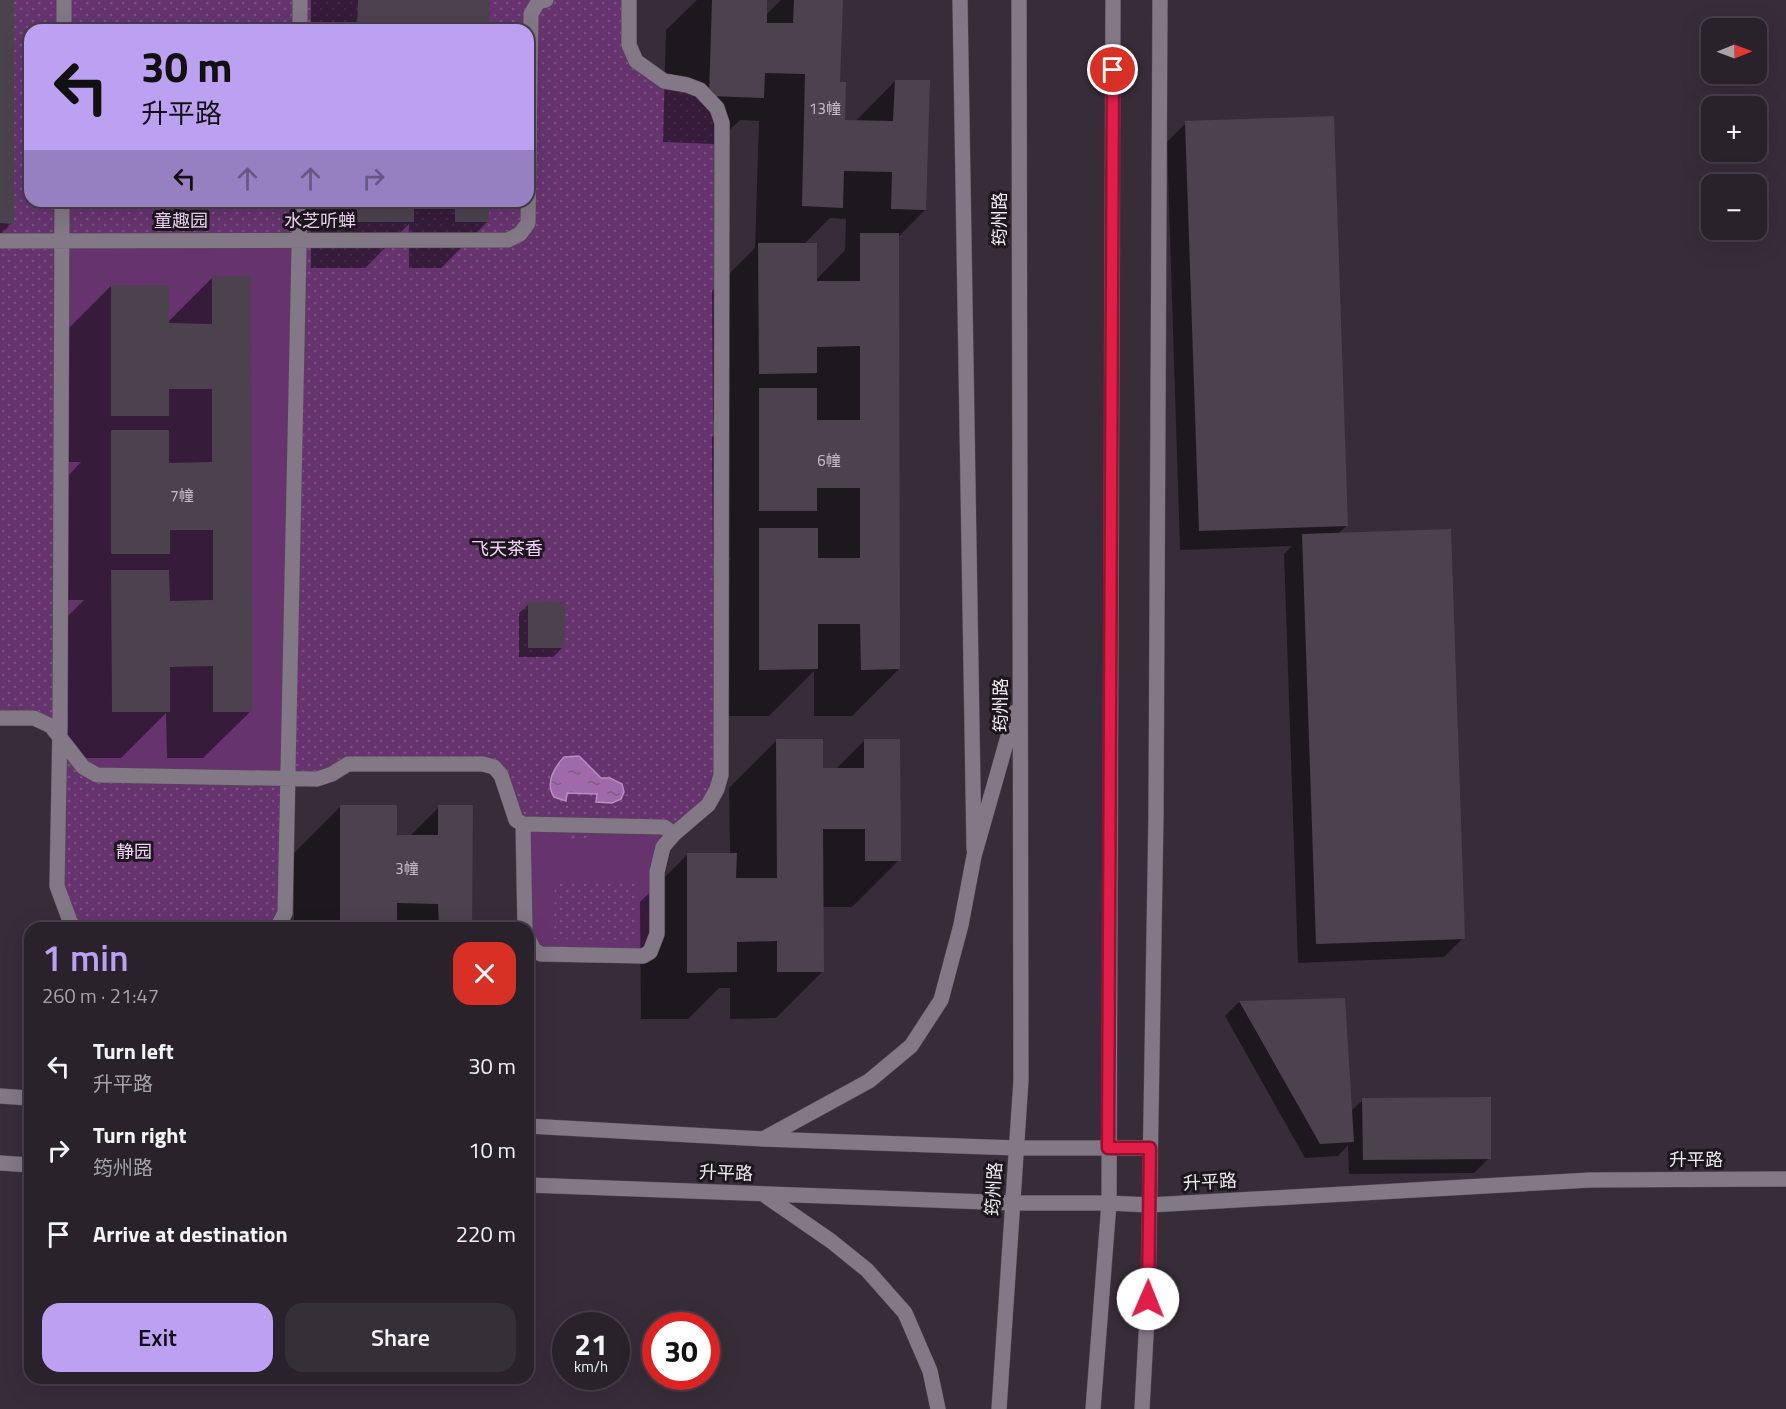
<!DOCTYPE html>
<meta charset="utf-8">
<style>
body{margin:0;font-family:"Titillium Web","Noto Sans SC",sans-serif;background:#352f37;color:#f1f3f6;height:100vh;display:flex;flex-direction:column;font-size:22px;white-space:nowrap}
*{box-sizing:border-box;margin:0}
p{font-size:20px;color:#a5a4a9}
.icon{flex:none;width:33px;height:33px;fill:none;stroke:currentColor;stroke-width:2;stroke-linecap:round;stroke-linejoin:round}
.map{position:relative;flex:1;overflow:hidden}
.sheet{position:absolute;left:24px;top:922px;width:510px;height:462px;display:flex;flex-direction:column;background:#29222b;border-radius:18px;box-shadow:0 6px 24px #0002,0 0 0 2px #453f47}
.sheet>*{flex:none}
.banner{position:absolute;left:24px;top:24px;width:510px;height:183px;border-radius:18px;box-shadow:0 6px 24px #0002,0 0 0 2px #453f47;background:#bca0f2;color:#111;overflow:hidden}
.needle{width:39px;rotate:89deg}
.tools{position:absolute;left:1701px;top:18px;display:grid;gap:12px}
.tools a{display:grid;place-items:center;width:66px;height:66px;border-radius:12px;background:#29222b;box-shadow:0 6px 24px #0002,0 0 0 2px #453f47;font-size:30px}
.speed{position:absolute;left:552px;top:1312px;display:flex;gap:12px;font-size:30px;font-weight:700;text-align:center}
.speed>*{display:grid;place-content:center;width:78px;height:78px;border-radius:50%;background:#29222b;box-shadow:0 6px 24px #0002,0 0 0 2px #453f47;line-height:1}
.speed small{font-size:15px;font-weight:400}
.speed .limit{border:9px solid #d22;background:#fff;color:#111}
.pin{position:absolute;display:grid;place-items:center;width:51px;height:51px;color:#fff;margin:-26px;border:3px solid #fff;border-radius:50%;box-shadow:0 2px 6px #0007}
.me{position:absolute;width:66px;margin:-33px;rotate:1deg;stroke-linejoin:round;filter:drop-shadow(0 0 4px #0008)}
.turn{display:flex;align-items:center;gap:21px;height:126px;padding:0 18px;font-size:27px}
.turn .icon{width:78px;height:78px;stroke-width:2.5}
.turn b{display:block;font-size:42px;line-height:51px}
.lanes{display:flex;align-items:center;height:57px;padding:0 18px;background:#0003;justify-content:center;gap:30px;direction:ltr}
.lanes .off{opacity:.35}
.round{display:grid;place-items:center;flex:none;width:63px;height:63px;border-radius:18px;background:#352f37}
.summary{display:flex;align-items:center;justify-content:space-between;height:102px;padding:0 18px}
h1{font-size:36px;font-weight:600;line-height:45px;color:#bca0f2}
.cta{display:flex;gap:12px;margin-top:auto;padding:12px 18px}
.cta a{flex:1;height:69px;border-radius:18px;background:#bca0f2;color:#111;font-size:24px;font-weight:600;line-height:69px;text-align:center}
.cta a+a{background:#352f37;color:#f1f3f6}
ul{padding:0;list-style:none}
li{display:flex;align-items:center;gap:18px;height:84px;padding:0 18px}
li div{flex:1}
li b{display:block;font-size:22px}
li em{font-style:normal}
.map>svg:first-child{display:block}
</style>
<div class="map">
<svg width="1786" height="1409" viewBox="0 0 1786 1409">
<defs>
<pattern id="park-dots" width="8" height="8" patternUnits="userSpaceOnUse" patternTransform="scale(1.5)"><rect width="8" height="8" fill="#66336f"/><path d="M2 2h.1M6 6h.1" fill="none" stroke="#7c5184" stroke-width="1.8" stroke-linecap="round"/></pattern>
<pattern id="water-ripples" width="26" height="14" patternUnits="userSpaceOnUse" patternTransform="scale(1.5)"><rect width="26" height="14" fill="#a069aa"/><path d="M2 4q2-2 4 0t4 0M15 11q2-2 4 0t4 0" fill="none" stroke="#7d5b83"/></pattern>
</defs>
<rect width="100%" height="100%" fill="#372d39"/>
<!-- grass -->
<path fill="#66336f" d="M300,241L288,779L97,775L60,737L62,242Z
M523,824L664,827L663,847L650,952L541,954L528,938Z"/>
<!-- park -->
<path fill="url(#park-dots)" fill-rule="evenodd" d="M0,0H629L636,61L687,85L717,108V789L674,834L596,826L595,842L565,841V825L523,824L494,767L361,763L288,779L277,928H77L57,886L60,737L51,726L0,718ZM30,30H528V201H30ZM300,241L288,779L97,775L60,737L63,242Z
M555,881L636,882V940L554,939Z"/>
<!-- water -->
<path fill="url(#water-ripples)" stroke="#b88fbf" stroke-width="1.5" d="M579,756L601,778H610L622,784L624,792L621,799L612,803L596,802L597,794L567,793L566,801L554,797C545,783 554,768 564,757Z"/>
<!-- shadow -->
<path fill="#0007" fill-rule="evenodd" d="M0,0H13L12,223L0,235Z
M311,0H488V30H311Z
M697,0H766L765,16L781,0H841L839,83L844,122H855L895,81L925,210L898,237L899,669L852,716H814V671L769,716H713V576L731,558H713L712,437L729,420H713L712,291L755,248L759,121L740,120L715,144L663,142L666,30ZM830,218L846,219L845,250L816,280L804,244Z
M1186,123L1346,526L1338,534L1463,938L1444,957L1298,963L1284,554L1292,546L1180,550L1167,142Z
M311,201H488V221L441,268H409V224L365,268H311Z
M213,277L251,711L203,758H167L166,713L121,758H65V619L84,600H65V479L81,462H64V333L111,286L167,323Z
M529,604L563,647L553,657H519V613Z
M865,740L899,860L852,907H822L823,971L776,1018L730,1019V988H719L688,1019H641L640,902L687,855L730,854L729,788L776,741L822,769H836Z
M341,806L396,837H409L439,807L472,806L471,928H294V853Z
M1343,1000L1350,1112L1363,1100L1489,1158L1474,1173L1349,1174L1348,1145L1338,1156L1305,1158L1225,1016L1239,1002Z"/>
<!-- building -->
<path fill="#4c424e" d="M0,0H14V224L0,223Z
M358,0H490V30H357Z
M712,0H767V23H793L794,0H843L840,82H846L845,120L893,121L895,80H930L926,210L891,209L892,172L844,171L843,208L802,206L805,74L765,73L764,98L709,96Z
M1334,116L1348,526L1199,531L1185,121Z
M357,201H414V222H357Z
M455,201H489V222H455Z
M860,233H899L900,669L861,670L860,624H818V669L759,670V528H818V558H860V488H817V511H759V388H817V420H860V346L817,347V373L759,374L758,243H817V281H860Z
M212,276H251L252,712H213V666L170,667V712H112L111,570H169L170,601L213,600V530H170V554H111V430H169V463L212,462V389H169V416H111V285H169V323L212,324Z
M1451,529L1465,939L1316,944L1302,534Z
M528,602H565L564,648H528Z
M776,739H823V768H864V739H900L901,861H865V829H823L824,972H777V941L737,942V972L687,973V853H737L736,878H777Z
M340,805H397V835H438V805H473L472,928H439L438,904L397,903V926H340Z
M1345,998L1354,1142L1320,1144L1239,1001Z
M1491,1097V1159L1363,1160L1362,1098Z"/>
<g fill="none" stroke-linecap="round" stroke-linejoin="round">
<!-- lane casing -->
<g stroke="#504952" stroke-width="16">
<path id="lane" d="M64,30V0
M300,30V0
M62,201L60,725L57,886L71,924L77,928
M0,241L508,240L520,234L528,223L531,14L538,2L546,0
M0,718H34L51,726L83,767L97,775L317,779L332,774L348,764H483L494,767L501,775L516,820L523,824L664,827L674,834
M523,824L525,928
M277,928L285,913L300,201
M528,938L534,950L541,954L643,956L650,952L657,934V872L663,847L674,834L708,805L717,789L721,775L722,123L717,108L700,90L687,85L664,81L636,61L629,45V0"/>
</g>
<!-- street casing -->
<g stroke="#504952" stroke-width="16">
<path id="street" d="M960,0L974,849
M1142,1409L1148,1299L1156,814L1160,0"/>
</g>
<!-- secondary casing -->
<g stroke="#504952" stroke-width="16">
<path id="secondary" d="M0,1096L30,1098
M528,1126L763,1139L1016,1148H1150
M763,1139L869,1081L911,1046L941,1000L961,925L974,856L1015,712
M0,1163L30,1165
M528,1185L1013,1203H1109L1150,1205L1590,1180L1786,1179
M763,1194L831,1241L867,1270L905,1313L930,1371L938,1409
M999,1409L1021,1080L1019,0
M1093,1409L1109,1203L1113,0"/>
</g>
<!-- lane -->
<use href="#lane" stroke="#837885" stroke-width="15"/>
<!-- street -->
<use href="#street" stroke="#837885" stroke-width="15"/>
<!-- secondary -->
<use href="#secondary" stroke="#837885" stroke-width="15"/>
</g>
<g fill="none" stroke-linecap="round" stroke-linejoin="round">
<!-- route casing -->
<g stroke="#92132f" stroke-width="15">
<path id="route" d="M1113,70L1108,1148H1150L1148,1299"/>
</g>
<!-- route -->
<use href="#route" stroke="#e11d48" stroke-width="10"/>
</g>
<g text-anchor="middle" stroke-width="6" stroke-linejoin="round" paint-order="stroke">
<!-- number labels -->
<g font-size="15" fill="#c7bfc8">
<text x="825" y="114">13幢</text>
<text x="829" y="466">6幢</text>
<text x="182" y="501">7幢</text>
<text x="407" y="874">3幢</text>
</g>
<!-- street labels -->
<g font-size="18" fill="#f0e9f1" stroke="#1c171d">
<text transform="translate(1000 219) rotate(-90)" y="6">筠州路</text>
<text transform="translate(1001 705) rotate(-90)" y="6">筠州路</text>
<text x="1696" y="1166">升平路</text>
<text transform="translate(726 1173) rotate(2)" y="6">升平路</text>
<text transform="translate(1210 1182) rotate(-3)" y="6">升平路</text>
<text transform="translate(994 1189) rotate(-87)" y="6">筠州路</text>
</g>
<!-- park labels -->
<g font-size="18" fill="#f2d3f7" stroke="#1c171d">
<text x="181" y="227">童趣园</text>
<text x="320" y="227">水芝听蝉</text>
<text x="507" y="555">飞天茶香</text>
<text x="134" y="858">静园</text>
</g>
</g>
</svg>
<div class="tools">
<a><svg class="needle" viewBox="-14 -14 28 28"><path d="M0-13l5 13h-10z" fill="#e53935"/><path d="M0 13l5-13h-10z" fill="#a5a4a9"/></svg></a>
<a>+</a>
<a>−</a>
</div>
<div class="speed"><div>21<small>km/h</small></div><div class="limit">30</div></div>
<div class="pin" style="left:1113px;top:70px;background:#d93025"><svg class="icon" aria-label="arrive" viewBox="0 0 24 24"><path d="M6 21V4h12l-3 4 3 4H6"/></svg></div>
<svg class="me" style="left:1148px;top:1299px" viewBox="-20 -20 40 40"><circle r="19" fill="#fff"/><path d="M0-13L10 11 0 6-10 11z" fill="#e11d48"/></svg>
<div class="banner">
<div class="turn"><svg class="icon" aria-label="left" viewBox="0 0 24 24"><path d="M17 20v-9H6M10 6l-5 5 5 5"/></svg><div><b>30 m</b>升平路</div></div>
<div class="lanes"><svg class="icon" aria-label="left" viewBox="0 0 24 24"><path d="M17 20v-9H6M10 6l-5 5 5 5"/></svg><svg class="icon off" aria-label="ahead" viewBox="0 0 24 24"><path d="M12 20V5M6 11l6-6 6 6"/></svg><svg class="icon off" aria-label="ahead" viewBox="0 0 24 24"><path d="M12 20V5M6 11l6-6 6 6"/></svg><svg class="icon off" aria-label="right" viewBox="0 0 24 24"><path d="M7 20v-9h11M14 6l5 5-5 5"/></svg></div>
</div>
<section class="sheet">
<div class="summary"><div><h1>1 min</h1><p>260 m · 21:47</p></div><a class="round" style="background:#d93025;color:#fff"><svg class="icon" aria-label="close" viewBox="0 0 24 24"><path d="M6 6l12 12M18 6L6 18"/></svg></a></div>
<ul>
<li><svg class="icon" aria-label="left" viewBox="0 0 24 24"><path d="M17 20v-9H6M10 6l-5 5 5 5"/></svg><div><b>Turn left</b><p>升平路</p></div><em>30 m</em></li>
<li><svg class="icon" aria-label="right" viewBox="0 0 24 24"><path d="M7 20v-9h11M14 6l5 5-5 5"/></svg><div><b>Turn right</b><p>筠州路</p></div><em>10 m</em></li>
<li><svg class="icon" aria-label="arrive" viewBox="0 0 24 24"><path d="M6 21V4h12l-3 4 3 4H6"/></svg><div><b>Arrive at destination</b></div><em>220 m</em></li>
</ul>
<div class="cta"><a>Exit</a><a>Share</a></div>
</section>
</div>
